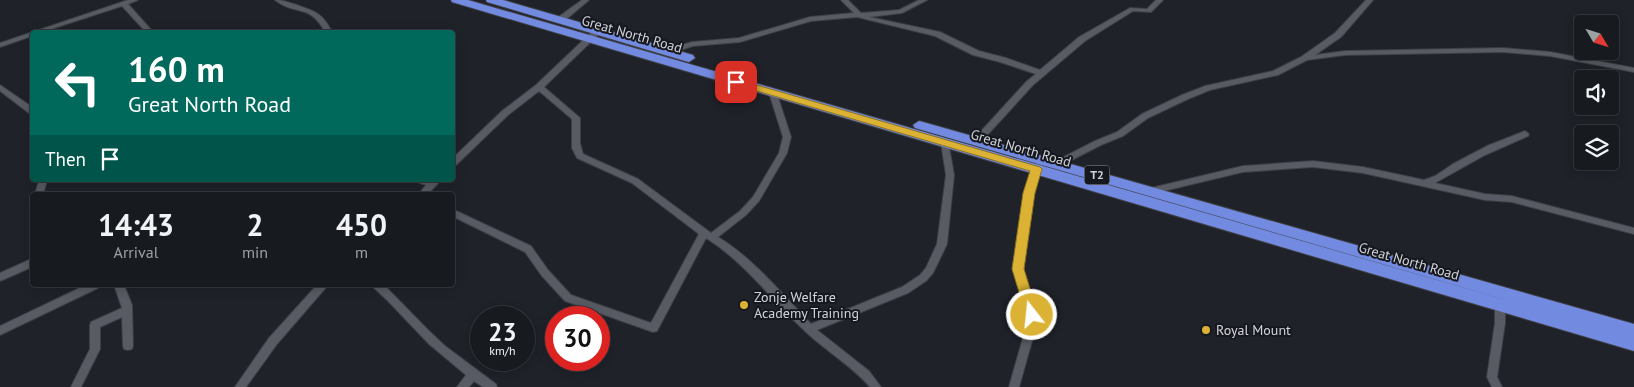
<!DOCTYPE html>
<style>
body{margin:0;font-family:"PT Sans",sans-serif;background:#202328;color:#f1f3f6;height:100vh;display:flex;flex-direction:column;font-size:19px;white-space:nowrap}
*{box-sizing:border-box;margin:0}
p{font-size:16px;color:#9ea1a4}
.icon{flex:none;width:28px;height:28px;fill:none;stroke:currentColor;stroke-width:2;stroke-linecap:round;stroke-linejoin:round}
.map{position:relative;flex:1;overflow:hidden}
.sheet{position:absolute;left:30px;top:192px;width:425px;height:95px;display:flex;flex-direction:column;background:#171a1f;border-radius:5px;box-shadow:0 2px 12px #0003,0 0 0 1px #36383d}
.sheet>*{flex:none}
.banner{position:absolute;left:30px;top:30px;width:425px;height:152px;border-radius:5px;box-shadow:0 2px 12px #0003,0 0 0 1px #36383d;background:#00695c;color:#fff;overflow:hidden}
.needle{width:32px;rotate:128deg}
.tools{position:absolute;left:1574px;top:15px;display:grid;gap:10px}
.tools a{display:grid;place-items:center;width:45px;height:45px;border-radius:5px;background:#171a1f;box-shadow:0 2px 12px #0003,0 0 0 1px #36383d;font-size:25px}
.speed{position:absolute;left:470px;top:306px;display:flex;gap:10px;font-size:25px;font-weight:700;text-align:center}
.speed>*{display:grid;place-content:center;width:65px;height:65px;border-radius:50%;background:#171a1f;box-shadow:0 2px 12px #0003,0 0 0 1px #36383d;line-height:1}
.speed small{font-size:12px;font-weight:400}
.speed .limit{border:8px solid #d22;background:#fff;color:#111}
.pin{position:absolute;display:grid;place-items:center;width:42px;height:42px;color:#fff;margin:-21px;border-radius:10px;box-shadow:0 2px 8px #0006}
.me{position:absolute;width:55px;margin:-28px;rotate:344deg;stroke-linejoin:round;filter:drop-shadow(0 0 4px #0008)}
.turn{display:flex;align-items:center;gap:18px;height:105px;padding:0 15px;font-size:22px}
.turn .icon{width:65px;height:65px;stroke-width:2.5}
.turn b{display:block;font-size:35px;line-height:42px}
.then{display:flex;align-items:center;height:48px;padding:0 15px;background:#0003;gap:10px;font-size:19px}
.eta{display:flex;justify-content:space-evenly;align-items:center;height:85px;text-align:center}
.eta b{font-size:30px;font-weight:700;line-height:35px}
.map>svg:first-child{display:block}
</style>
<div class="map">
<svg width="1634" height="387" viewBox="0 0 1634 387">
<rect width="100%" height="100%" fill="#1f2229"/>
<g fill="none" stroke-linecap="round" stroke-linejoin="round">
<!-- minor casing -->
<g stroke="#3e3f45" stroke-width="2">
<path id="minor" d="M128,0H138L128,4L153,32H146L122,6L42,32H32V36L0,47V43Z
M275,0C282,0 287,2 294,4C314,11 322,12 332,32H325C310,3 295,16 275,0Z
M582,0H589L563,22H557V18Z
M841,0H848L861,13L899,10L919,0H927L902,13L869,17L940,32L979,51L1006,58L1040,70L1079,37L1130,8L1147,9L1156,0H1163L1151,12L1133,11L1085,41L1033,85L980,143H974L973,141L974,139L1027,81L1036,74L1000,62L973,55L935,36L857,17L811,21L740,42L693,46L668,54L664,52L665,50L692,42L739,38L810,17L854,13Z
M1366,0H1373L1341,37L1315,55L1345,51L1503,48L1550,52L1634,68V72L1550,56L1503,52L1345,55L1307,60L1278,75L1210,90L1188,99L1148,118L1123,136L1101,145L1060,166H1054L1053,164L1054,162L1095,141L1117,132L1142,114L1182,95L1205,86L1273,71L1301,57L1335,33Z
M595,29H598L602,31L544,87L580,118V143L583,154L638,179L711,233L740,211L753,197L779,153L783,137L769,93L770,91H776L791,137L787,153L759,201L746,215L718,237C754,259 782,294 811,324L902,287L920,275L926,268L937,244L946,175L941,143L942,141H948L954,175L947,244L933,273L926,281L908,293L817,330L869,371L881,387H870C851,365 826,351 806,332C772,301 746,263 706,238L657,331L653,332L565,301L542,276L525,252L452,216V209L531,246L548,270L571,295L651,323L699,234L632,183L577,158L572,148V119L539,91L508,115L455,166L452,167V159L502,111L536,85Z
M0,85L32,107V113H29L0,91Z
M1525,131L1529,134L1528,136L1485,155L1435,183L1485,194L1512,196L1634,228V234L1512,202L1485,200L1363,173L1313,167L1243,172L1151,194L1147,191L1151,188L1243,166L1313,161L1363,167L1424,180L1435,176L1453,164L1487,146Z
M1041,156L1045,159L1033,193L1023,269L1035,305L1036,327L1019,387H1009L1026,327L1025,305L1013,269L1025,193L1037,159Z
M39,180H47L43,195H35Z
M416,180H441L427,195H418L426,185L417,182Z
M29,260H32V267L0,281V273Z
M86,285H100L98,288L0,335V326Z
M114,285H124L132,305L133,346L132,349L128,350L124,349L123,346L122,317L100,327V349L81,387H71L90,349V325L91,322L122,308Z
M317,285H328L277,344L246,387H235L269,338Z
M371,285L385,286L427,329L445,346L496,384L497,387H483L474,381L469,387H457L466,375L429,344L388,301Z
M1500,301L1503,302L1505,305V323L1497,377L1502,387H1492L1487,377L1495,323V305L1497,302Z"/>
</g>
<!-- trunk casing -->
<g stroke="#3e3f45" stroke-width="2">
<path id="trunk" d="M451,0H468L1520,304L915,128L913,125L919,121L923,122L1634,324V351L452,2Z
M486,0H503L693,55L695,58L689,62L685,61L487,2Z"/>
</g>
<!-- minor -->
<use href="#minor" fill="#585b63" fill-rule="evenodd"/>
<!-- trunk -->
<use href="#trunk" fill="#728adf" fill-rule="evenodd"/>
</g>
<!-- route -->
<path fill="#dbb233" stroke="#8e7421" d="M736,79L1040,167L1042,169L1035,193L1024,269L1038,315L1037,319H1027L1026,315L1012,269L1023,193L1030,171L733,84L731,82Z"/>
<!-- markers -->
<g fill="#dbb233" stroke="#16181f" stroke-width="2">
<circle cx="744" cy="305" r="5"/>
<circle cx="1206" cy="330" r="5"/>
</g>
<g text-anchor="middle" stroke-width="4" stroke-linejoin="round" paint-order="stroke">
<!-- shield labels -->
<rect fill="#16181f" stroke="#9a9ca1" stroke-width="1" x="1084.5" y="165.5" width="25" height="19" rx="4"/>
<g font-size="12" font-weight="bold" fill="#d3d4d9">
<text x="1097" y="179">T2</text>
</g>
<!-- street labels -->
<g font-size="14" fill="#d3d4d9" stroke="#16181f">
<text transform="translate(632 34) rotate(16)" y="5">Great North Road</text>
<text transform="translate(1021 148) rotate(16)" y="5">Great North Road</text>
<text transform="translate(1409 261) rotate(16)" y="5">Great North Road</text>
</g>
<!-- poi labels -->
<g font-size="14" fill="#d3d4d9" stroke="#16181f" text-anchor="start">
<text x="754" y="302">Zonje Welfare<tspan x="754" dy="16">Academy Training</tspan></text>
<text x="1216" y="335">Royal Mount</text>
</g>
</g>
</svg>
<div class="tools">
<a><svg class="needle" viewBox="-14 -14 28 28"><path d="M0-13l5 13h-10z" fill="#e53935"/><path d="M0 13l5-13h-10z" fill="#9ea1a4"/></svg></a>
<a><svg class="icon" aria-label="sound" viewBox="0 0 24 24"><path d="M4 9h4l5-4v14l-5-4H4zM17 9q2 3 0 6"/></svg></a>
<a><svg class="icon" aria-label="layers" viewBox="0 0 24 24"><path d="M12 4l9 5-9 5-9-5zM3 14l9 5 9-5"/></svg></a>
</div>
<div class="speed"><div>23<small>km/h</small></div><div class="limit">30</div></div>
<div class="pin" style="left:736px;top:82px;background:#d93025"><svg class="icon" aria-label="arrive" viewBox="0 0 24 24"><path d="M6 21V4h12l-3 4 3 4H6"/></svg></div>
<svg class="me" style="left:1032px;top:315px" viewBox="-20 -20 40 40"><circle r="17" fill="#dbb233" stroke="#fff" stroke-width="3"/><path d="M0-11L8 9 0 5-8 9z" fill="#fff"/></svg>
<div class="banner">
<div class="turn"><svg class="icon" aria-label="left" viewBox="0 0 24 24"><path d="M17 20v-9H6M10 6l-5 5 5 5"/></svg><div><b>160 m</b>Great North Road</div></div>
<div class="then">Then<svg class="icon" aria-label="arrive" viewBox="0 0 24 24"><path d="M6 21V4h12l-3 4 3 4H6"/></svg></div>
</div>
<section class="sheet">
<div class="eta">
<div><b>14:43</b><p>Arrival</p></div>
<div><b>2</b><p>min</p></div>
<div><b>450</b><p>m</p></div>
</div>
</section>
</div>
